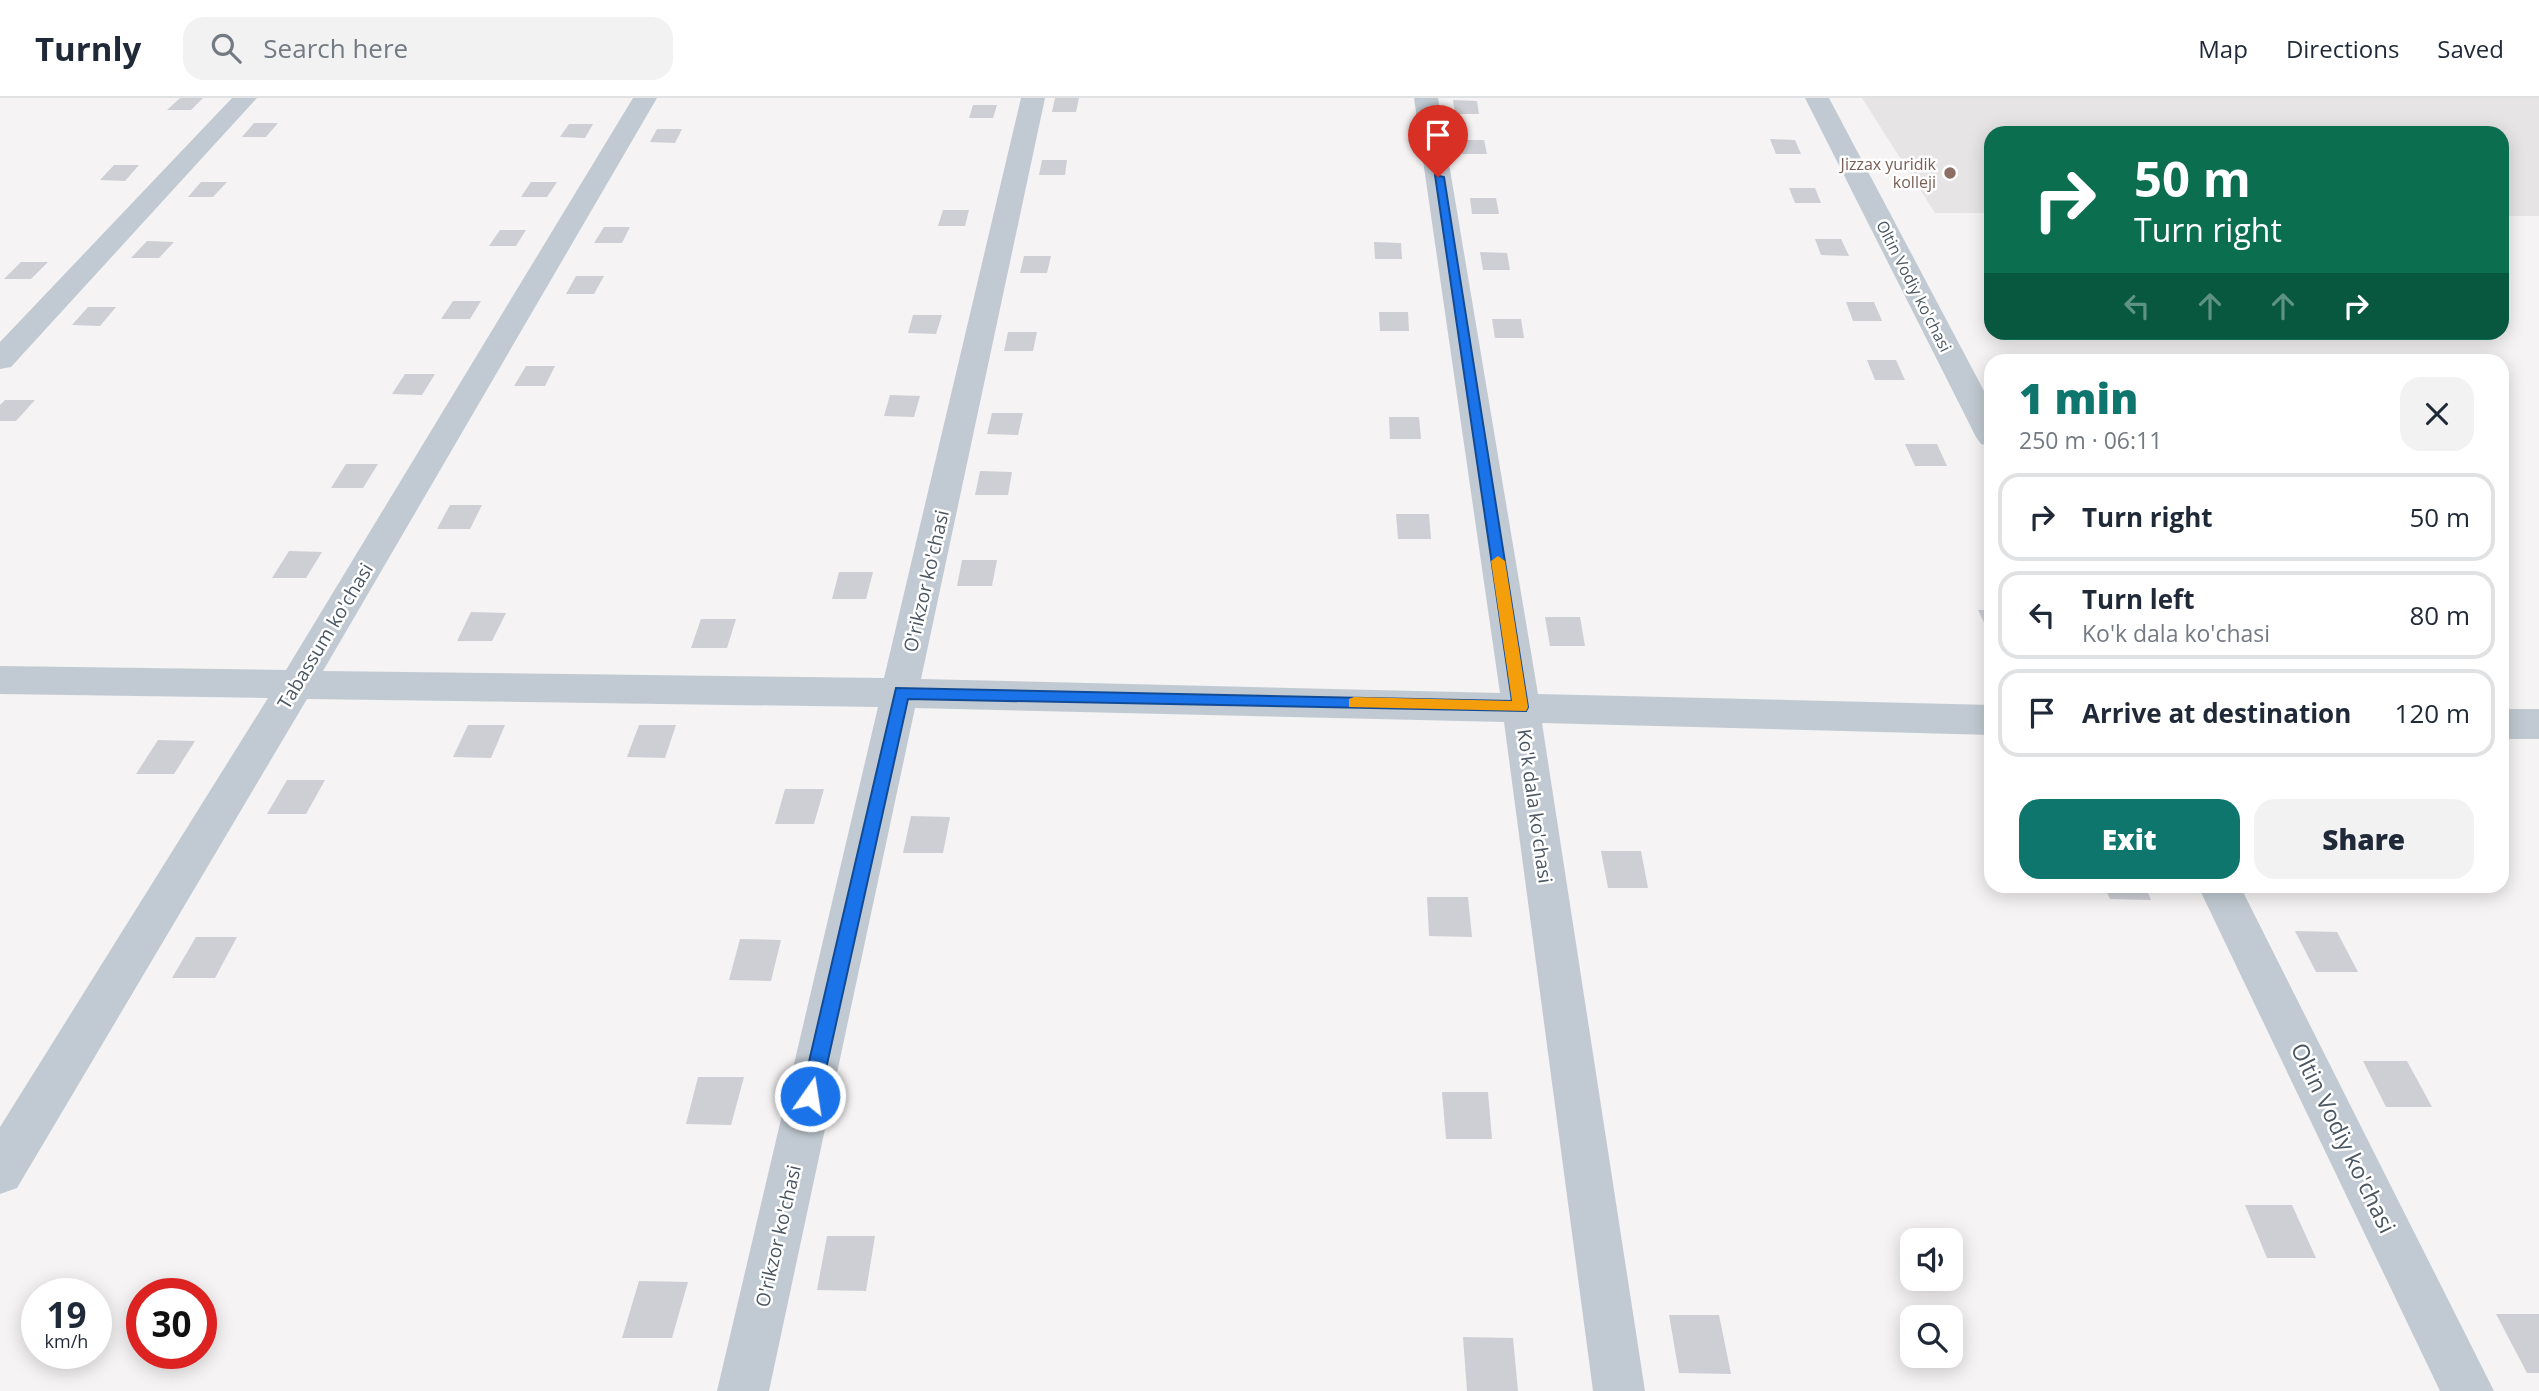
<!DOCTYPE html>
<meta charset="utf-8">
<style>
body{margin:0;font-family:"Open Sans",sans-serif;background:#f2f2f3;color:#1f2937;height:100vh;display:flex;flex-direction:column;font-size:26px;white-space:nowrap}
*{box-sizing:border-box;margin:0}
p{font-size:23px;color:#747a83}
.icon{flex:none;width:38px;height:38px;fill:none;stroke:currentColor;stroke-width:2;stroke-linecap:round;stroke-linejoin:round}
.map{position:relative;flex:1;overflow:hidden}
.drawer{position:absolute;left:1984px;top:256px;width:525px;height:539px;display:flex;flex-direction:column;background:#fff;border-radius:21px;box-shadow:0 4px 18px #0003}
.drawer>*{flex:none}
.guide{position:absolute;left:1984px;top:28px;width:525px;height:214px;border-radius:21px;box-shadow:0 4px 18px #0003;background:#0b6e4f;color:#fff;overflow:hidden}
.fabs{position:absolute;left:1900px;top:1130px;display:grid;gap:14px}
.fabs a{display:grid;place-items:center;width:63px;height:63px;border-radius:14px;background:#fff;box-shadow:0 4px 18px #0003;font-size:35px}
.speed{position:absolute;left:21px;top:1180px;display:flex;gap:14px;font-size:35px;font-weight:700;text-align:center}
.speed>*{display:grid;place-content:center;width:91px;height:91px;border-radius:50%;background:#fff;box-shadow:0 4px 18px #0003;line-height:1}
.speed small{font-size:18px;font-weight:400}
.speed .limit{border:10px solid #d22;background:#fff;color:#111}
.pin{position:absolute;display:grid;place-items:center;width:60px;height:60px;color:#fff;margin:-72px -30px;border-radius:50% 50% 50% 0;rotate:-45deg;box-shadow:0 0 7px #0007}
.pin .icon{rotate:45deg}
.me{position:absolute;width:77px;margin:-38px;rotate:13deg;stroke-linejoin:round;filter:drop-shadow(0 0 5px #0008)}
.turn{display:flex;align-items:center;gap:24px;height:147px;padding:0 35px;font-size:32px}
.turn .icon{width:91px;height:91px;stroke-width:2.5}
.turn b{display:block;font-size:49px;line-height:60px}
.lanes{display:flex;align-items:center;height:66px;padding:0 35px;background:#0003;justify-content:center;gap:35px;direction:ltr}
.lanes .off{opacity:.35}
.round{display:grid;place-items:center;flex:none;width:74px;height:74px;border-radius:21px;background:#f2f2f3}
.head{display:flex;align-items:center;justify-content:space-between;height:119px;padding:0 35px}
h1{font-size:42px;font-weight:800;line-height:52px;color:#0f766e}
.cta{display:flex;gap:14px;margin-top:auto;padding:14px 35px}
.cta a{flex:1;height:80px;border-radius:21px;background:#0f766e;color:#fff;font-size:28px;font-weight:800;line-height:80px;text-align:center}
.cta a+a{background:#f2f2f3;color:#1f2937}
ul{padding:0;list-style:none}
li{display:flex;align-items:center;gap:21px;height:88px;margin:0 14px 10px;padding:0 21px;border:4px solid #e0e1e3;border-radius:21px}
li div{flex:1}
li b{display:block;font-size:26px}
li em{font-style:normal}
header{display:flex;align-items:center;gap:42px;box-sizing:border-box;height:98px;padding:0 35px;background:#fff;border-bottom:2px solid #e0e1e3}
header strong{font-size:33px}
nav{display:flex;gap:38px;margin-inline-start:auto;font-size:24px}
.search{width:490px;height:63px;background:#f2f2f3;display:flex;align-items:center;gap:18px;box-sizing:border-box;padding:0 24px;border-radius:21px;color:#747a83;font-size:26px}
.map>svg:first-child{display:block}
</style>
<header>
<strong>Turnly</strong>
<div class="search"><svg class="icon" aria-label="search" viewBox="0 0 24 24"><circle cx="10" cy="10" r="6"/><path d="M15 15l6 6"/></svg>Search here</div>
<nav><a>Map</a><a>Directions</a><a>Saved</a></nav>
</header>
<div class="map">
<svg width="2539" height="1293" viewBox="0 0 2539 1293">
<rect width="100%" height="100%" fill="#f5f3f3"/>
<!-- education -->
<path fill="#e6e4e5" d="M1862,0H2539V118H2503L2502,35H1992L1991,115H1935Z"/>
<!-- building -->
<path fill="#cdcfd5" d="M180,0H203L191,12H167Z
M1055,0H1079L1076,14H1052Z
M1453,2L1477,3L1479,16H1455Z
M973,7H997L993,20H969Z
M254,25H278L266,39H242Z
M569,26H593L585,40L560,39Z
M657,31H682L675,45L650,44Z
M1770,41L1795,42L1801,56H1776Z
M1460,42H1484L1487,56H1462Z
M1042,62H1067L1065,77H1039Z
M114,67H139L125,83L100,82Z
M201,84H227L213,99H188Z
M531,84H557L547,99H521Z
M1789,90H1815L1821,105H1795Z
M1470,100H1496L1499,116H1472Z
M943,112H969L965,128H938Z
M604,129H630L622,145H594Z
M500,132H526L516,148H489Z
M1815,141H1841L1849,158L1821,157Z
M147,143L174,144L159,160H131Z
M1374,144L1401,145L1402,161H1375Z
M1480,154L1507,155L1510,172H1483Z
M1024,158H1051L1047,175H1020Z
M21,164H48L31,181H4Z
M576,178H604L594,196H566Z
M453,203H481L470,221H441Z
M1846,204H1874L1882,223H1853Z
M88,209H116L100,228L72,227Z
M1379,214H1408L1409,233H1380Z
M913,217H942L936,236L908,235Z
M1492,221H1521L1524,240H1495Z
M1008,234H1037L1033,253H1004Z
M1867,262H1896L1905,282H1875Z
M526,268H555L545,288H514Z
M405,276H435L422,297L392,296Z
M890,297L920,298L914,319L884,318Z
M5,302H35L16,323H0V307Z
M992,315H1023L1018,337L987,336Z
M1389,319H1419L1421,341H1390Z
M1905,346H1937L1947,368H1915Z
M346,366H378L363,390H331Z
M980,373L1012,374L1008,397H975Z
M450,407H482L470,431H437Z
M1396,416H1429L1431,441H1398Z
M289,453L322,454L306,480H272Z
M962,462H997L992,488H957Z
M839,474H873L866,501H832Z
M1978,512H1992V541Z
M471,514L506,515L492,543H457Z
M1545,519H1580L1585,548H1550Z
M701,521H736L727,550H691Z
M468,627H505L491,660L453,659Z
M639,627H676L665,660L627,659Z
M158,642L195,643L174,676H136Z
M287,682H325L306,716H267Z
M785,691H824L814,726H775Z
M911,718L950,719L943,755H903Z
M1601,753H1641L1648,790H1608Z
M2104,788H2145L2151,802L2110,801Z
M1427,799H1468L1472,839L1429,838Z
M2295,833L2337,834L2358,874H2316Z
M196,839H237L215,880H172Z
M740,841L781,842L771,883L729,882Z
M2363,963H2407L2432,1009H2386Z
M698,979H744L731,1027L686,1026Z
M1442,994H1488L1492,1041H1446Z
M2245,1107H2292L2316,1160H2267Z
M827,1138H875L866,1193L817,1192Z
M639,1183L688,1184L672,1240H622Z
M2496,1216H2539V1275H2527Z
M1669,1217H1719L1731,1276L1679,1275Z
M1463,1239L1513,1240L1518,1293H1467Z"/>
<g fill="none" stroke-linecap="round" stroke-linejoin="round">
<!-- minor -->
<path fill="#c1cad2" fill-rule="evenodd" d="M232,0H257L11,269L0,271V244Z
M633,0H657L323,573L884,580L1021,0H1045L921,581L1500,595L1414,0H1438L1538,596L1992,607V637L1542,625L1645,1293H1593L1504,624L915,610L769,1293H717L878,609L307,601L17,1090L0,1096V1029L268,600L0,596V568L286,572Z
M1805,0H1829L1992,308V349L1981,346L1976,339Z
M2502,611H2539V641H2502Z
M2198,788H2240L2494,1293H2440Z"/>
</g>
<!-- route -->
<path fill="#1a73e8" stroke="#114b97" stroke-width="2" d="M1435,77L1444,79L1528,609L1526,613L908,601L820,998L817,1004L810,1007L803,1004L801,998L896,590L1512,603Z"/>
<!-- slow -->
<path fill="#f59e0b" d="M1498,458L1505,463L1528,609L1526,613L1349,609V601L1354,599L1512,603L1491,463Z"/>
<!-- markers -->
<circle fill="#8d6e63" stroke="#fff" stroke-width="2.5" cx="1950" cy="75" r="7"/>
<g text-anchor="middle" stroke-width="5" stroke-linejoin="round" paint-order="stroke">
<!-- far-education labels -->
<g font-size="16" fill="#785e54" stroke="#fff" text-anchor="end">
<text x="1936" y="72">Jizzax yuridik<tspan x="1936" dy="18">kolleji</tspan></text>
</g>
<!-- far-street labels -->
<g font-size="16" fill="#4a5661" stroke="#fff">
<text transform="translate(1914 188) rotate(63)" y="6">Oltin Vodiy ko'chasi</text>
</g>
<!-- street labels -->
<g font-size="19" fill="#4a5661" stroke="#fff">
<text transform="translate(926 483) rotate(-77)" y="7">O'rikzor ko'chasi</text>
<text transform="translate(325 538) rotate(-59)" y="7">Tabassum ko'chasi</text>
<text transform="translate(1535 708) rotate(82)" y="7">Ko'k dala ko'chasi</text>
<text transform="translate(778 1138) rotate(-77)" y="7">O'rikzor ko'chasi</text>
</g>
<!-- near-street labels -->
<g font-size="23" fill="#4a5661" stroke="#fff">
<text transform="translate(2343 1040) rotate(64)" y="8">Oltin Vodiy ko'chasi</text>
</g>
</g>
</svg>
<div class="fabs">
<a><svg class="icon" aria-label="sound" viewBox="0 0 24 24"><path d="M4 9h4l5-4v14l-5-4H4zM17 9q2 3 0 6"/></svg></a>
<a><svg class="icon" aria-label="search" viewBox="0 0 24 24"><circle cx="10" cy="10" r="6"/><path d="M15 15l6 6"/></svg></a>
</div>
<div class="speed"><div>19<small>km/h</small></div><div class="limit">30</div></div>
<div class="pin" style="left:1438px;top:79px;background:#d93025"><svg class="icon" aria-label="arrive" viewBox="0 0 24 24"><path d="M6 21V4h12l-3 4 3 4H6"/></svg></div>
<svg class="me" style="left:810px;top:998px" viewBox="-20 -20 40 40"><circle r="17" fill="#1a73e8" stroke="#fff" stroke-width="3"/><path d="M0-11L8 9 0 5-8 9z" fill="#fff"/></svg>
<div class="guide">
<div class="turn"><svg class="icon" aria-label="right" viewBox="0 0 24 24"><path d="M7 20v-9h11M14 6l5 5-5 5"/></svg><div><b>50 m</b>Turn right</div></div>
<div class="lanes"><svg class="icon off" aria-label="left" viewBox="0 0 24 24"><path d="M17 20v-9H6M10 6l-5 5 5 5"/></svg><svg class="icon off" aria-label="ahead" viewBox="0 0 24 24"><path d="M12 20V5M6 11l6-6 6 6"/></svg><svg class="icon off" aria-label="ahead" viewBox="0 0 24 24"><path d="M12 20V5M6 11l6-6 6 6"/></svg><svg class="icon" aria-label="right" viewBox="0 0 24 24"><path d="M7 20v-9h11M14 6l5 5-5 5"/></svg></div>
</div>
<section class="drawer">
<div class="head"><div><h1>1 min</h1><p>250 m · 06:11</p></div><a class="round"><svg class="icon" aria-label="close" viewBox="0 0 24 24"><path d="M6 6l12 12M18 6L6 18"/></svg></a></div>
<ul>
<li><svg class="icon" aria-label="right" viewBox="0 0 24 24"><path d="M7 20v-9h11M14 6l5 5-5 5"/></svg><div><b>Turn right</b></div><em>50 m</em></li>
<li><svg class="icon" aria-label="left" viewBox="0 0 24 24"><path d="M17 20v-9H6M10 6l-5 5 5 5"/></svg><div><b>Turn left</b><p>Ko'k dala ko'chasi</p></div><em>80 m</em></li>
<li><svg class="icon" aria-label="arrive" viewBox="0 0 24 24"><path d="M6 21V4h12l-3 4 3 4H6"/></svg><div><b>Arrive at destination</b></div><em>120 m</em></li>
</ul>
<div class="cta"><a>Exit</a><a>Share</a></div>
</section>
</div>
